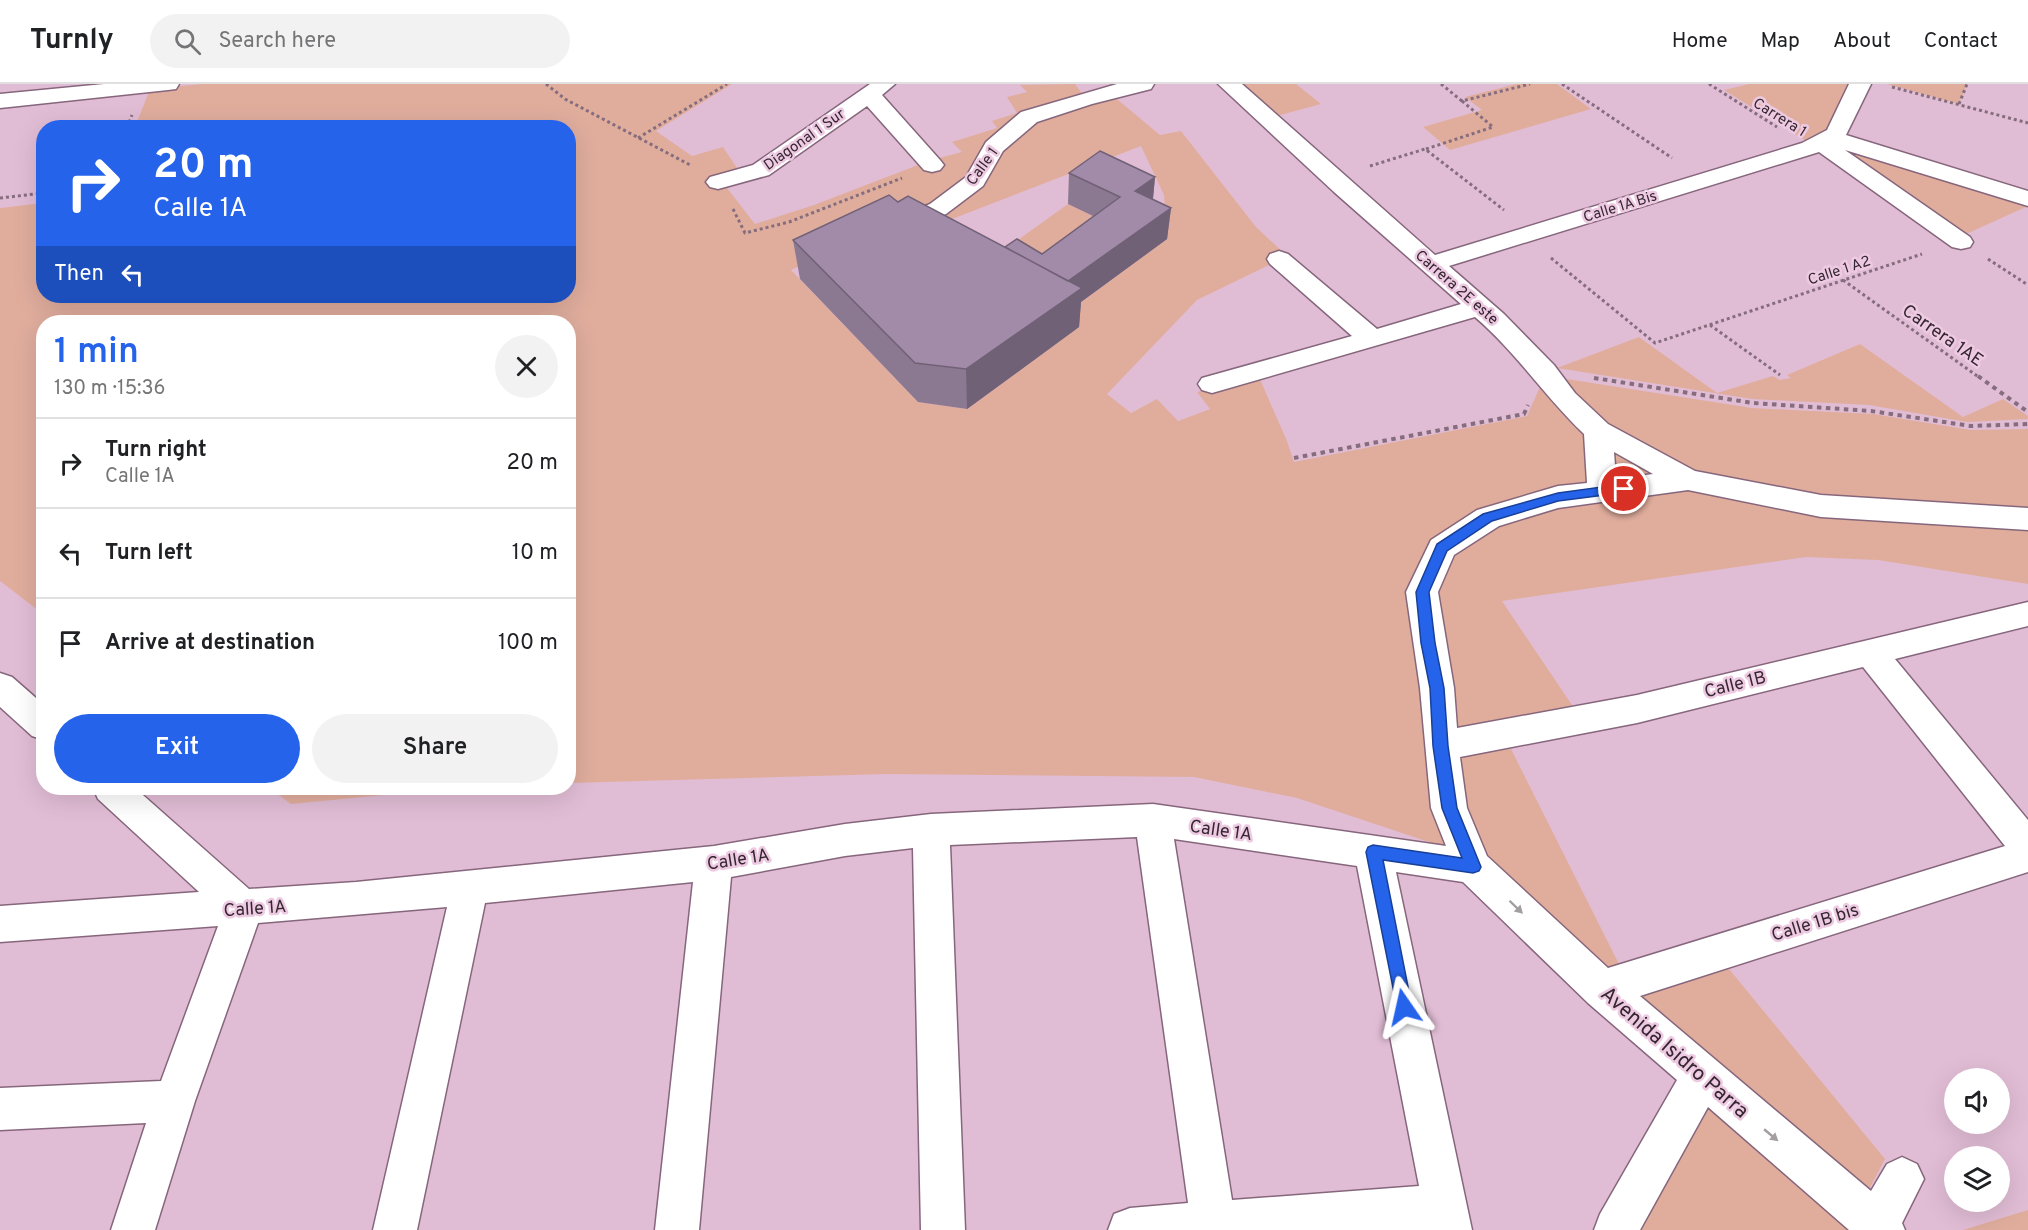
<!DOCTYPE html>
<meta charset="utf-8">
<style>
body{margin:0;font-family:Overpass,sans-serif;background:#f2f2f2;color:#202124;height:100vh;display:flex;flex-direction:column;font-size:22px;white-space:nowrap}
*{box-sizing:border-box;margin:0}
p{font-size:20px;color:#757577}
.icon{flex:none;width:33px;height:33px;fill:none;stroke:currentColor;stroke-width:2;stroke-linecap:round;stroke-linejoin:round}
.map{position:relative;flex:1;overflow:hidden}
.panel{position:absolute;left:36px;top:231px;width:540px;height:480px;display:flex;flex-direction:column;background:#fff;border-radius:24px;box-shadow:0 6px 24px #0002}
.panel>*{flex:none}
.guide{position:absolute;left:36px;top:36px;width:540px;height:183px;border-radius:24px;box-shadow:0 6px 24px #0002;background:#2563eb;color:#fff;overflow:hidden}
.fabs{position:absolute;left:1944px;top:984px;display:grid;gap:12px}
.fabs a{display:grid;place-items:center;width:66px;height:66px;border-radius:50%;background:#fff;box-shadow:0 6px 24px #0002;font-size:30px}
.pin{position:absolute;display:grid;place-items:center;width:51px;height:51px;color:#fff;margin:-26px;border:3px solid #fff;border-radius:50%;box-shadow:0 2px 6px #0007}
.me{position:absolute;width:66px;margin:-33px;rotate:349deg;stroke-linejoin:round;filter:drop-shadow(0 0 4px #0008)}
.turn{display:flex;align-items:center;gap:21px;height:126px;padding:0 18px;font-size:27px}
.turn .icon{width:78px;height:78px;stroke-width:2.5}
.turn b{display:block;font-size:42px;line-height:51px}
.then{display:flex;align-items:center;height:57px;padding:0 18px;background:#0003;gap:12px;font-size:22px}
.round{display:grid;place-items:center;flex:none;width:63px;height:63px;border-radius:32px;background:#f2f2f2}
.head{display:flex;align-items:center;justify-content:space-between;height:102px;padding:0 18px}
h1{font-size:36px;font-weight:600;line-height:45px;color:#2563eb}
.cta{display:flex;gap:12px;margin-top:auto;padding:12px 18px}
.cta a{flex:1;height:69px;border-radius:36px;background:#2563eb;color:#fff;font-size:24px;font-weight:600;line-height:69px;text-align:center}
.cta a+a{background:#f2f2f2;color:#202124}
ul{padding:0;list-style:none}
li{display:flex;align-items:center;gap:18px;height:90px;padding:0 18px;border-top:2px solid #e0e0e0}
li div{flex:1}
li b{display:block;font-size:22px}
li em{font-style:normal}
header{display:flex;align-items:center;gap:36px;box-sizing:border-box;height:84px;padding:0 30px;background:#fff;border-bottom:2px solid #e0e0e0}
header strong{font-size:28px}
nav{display:flex;gap:33px;margin-inline-start:auto;font-size:21px}
.search{width:420px;height:54px;background:#f2f2f2;display:flex;align-items:center;gap:15px;box-sizing:border-box;padding:0 21px;border-radius:33px;color:#757577;font-size:22px}
.map>svg:first-child{display:block}
</style>
<header>
<strong>Turnly</strong>
<div class="search"><svg class="icon" aria-label="search" viewBox="0 0 24 24"><circle cx="10" cy="10" r="6"/><path d="M15 15l6 6"/></svg>Search here</div>
<nav><a>Home</a><a>Map</a><a>About</a><a>Contact</a></nav>
</header>
<div class="map">
<svg width="2028" height="1146" viewBox="0 0 2028 1146">
<rect width="100%" height="100%" fill="#e1bdd5"/>
<!-- green -->
<path fill="#e0ad9d" d="M202,0H732L656,47L692,72L723,63L739,87L727,104L755,140L814,121L918,81L868,19L935,75L962,68L952,58L997,44L992,37L1017,29L1007,13L1027,8L1020,1L1075,0L1084,12L1025,31L967,96L934,123L791,186L918,318L967,325L1079,243L1061,233L1167,155L1164,111L1141,62L911,151L943,127L1001,64L1033,35L1112,11L1160,51L1181,47L1256,143L1285,170L1271,180L1197,216L1107,310L1131,329L1157,315L1178,337L1210,325L1197,308L1259,293L1287,357L1294,378L1527,332L1544,294L1594,346L1597,404L1484,431L1421,489L1453,766L1297,714L1194,693L887,690L569,699L568,238H44L43,530L0,497V124L43,119L44,212H568V44L135,43L150,5Z
M1241,0H1296L1321,20L1277,32Z
M1516,0H1557L1591,25L1450,66L1423,43L1482,26L1465,13Z
M1749,0H1857L1833,43L1808,58L1724,6Z
M1887,0H1967L1959,20Z
M1827,60L2028,122L1964,151Z
M1068,120L1118,144L1041,201L991,175Z
M1639,253L1717,309L1773,292L1780,296L1791,294L1787,291L1860,260L1963,333L2003,315L2028,332V335L1967,338L1869,321L1752,315L1557,284Z
M1554,293L1752,324L1873,330L1971,346L2028,345V424L1824,416L1694,392L1605,343Z
M1605,355L1678,394L1607,402Z
M1688,401L2028,439V500L1878,476L1806,473L1502,517L1574,624L1452,652L1431,510L1450,468L1491,439L1561,418Z
M1511,665L1623,888L1603,895L1481,780L1451,671Z
M269,704H456L291,720Z
M1725,880L1885,1075L1865,1113L1626,910Z
M1712,1019L1865,1146H1639Z
M2028,1126V1146H1963Z"/>
<g fill="none" stroke-linecap="round" stroke-linejoin="round">
<!-- street casing -->
<g stroke="#86667c" stroke-width="3">
<path id="street" d="M104,0H179L176,5L168,6L0,24V10Z
M870,0H895L882,11L940,76L944,81L940,86L932,88L924,86L867,22L769,91L718,105L710,103L706,98L710,93L753,81Z
M1117,0H1154L1151,5L1092,20L1037,38L1003,67L983,102L946,130L894,151L885,149L882,144L885,139L930,120L966,93L986,58L1021,28Z
M1218,0H1242L1435,171L1802,59L1827,46L1849,0H1871L1846,51L2028,107V122L1845,66L1970,153L1973,158L1970,163L1961,165L1952,163L1819,68L1449,182L1504,230L1554,281L1575,309L1608,340L1695,387L1821,411L2028,424V446L1821,433L1688,406L1558,424L1499,442L1454,471L1438,508L1454,604L1457,644L1637,611L2028,518V542L1895,575L2028,736V788L1640,912L1871,1107L1887,1080L1902,1073L1917,1080L1924,1095L1902,1139L1905,1146H1849L1708,1023L1640,1146H1594L1600,1130L1677,996L1588,919L1463,798L1396,788L1472,1146H1108L1114,1130L1130,1124L1188,1119L1137,753L950,761L965,1146H921L913,764L845,772L731,793L699,1146H655L693,798L485,819L417,1146H373L447,823L258,839L195,1017L155,1146H111L146,1039L0,1046V1004L161,997L218,842L0,858V822L199,808L98,715L93,704H135L249,805L356,798L714,762L845,740L931,730L1153,720L1446,762L1431,724L1420,604L1406,508L1431,456L1477,426L1558,402L1587,399L1584,350C1545,313 1516,268 1475,233L1212,309L1202,306L1198,300L1202,294L1352,252L1270,180L1267,175L1270,170L1279,167L1288,170L1377,245L1461,220L1334,108ZM1614,368L1653,390L1616,395ZM1863,583L2005,762L1608,884L1487,772L1467,724L1460,673L1637,639ZM1174,755L1357,782L1419,1102L1232,1116Z
M0,589L12,593L44,621V656L32,652L0,623Z"/>
</g>
<!-- path-far1 -->
<path stroke="#856d7d" stroke-width="3" stroke-dasharray="3 3" stroke-linecap="butt" d="M546,0L565,15L692,82
M1441,0L1462,17L1530,0
M1562,0L1672,74
M1709,0L1777,43
M1892,3L2028,39
M1959,20L1967,0
M127,44L132,31
M638,54L727,0
M1426,65L1493,43L1462,17
M1370,82L1425,65L1504,126
M0,114L44,109
M733,125L745,149L789,138L902,94
M1551,174L1655,259L1922,170
M1988,175L2028,201
M1843,196L1980,294
M1710,241L1780,291"/>
<!-- path -->
<path stroke="#856d7d" stroke-width="4" stroke-dasharray="4.5 4.5" stroke-linecap="butt" d="M1978,292L2028,328
M1594,294L1753,319L1871,327L1971,342L2028,340
M1294,374L1524,330L1528,321"/>
<!-- street -->
<use href="#street" fill="#fff" fill-rule="evenodd"/>
</g>
<!-- wall -->
<path fill="#8b7891" d="M1069,89L1155,93L1153,115L1171,124L1167,155L1081,218L1079,243L967,325L918,318L800,195L793,156L898,118L1005,163L1042,170L1093,132L1068,120Z"/>
<!-- shaded-wall -->
<path fill="#716176" d="M1155,93L1152,124L1135,107Z
M1171,124L1167,155L1081,218L1079,243L967,325L966,285L1062,201Z"/>
<!-- building -->
<path fill="#a28ba9" stroke="#716176" stroke-width="1.5" d="M1100,67L1155,93L1135,107L1171,124L1068,197L1005,163L1017,155L1042,170L1120,113L1069,89Z
M889,111L898,118L908,112L1082,204L966,285L915,279L793,156Z"/>
<!-- one-way arrows -->
<defs><path id="oneway-solid" d="M-6-.8H1V-3.2L6.5 0L1 3.2V.8H-6Z" transform="scale(1.5)"/></defs>
<g fill="#a49ea2">
<use href="#oneway-solid" transform="translate(1516 823) rotate(44)"/>
<use href="#oneway-solid" transform="translate(1771 1051) rotate(40)"/>
</g>
<!-- route -->
<path fill="#2563eb" stroke="#184099" stroke-width="1.5" d="M1624,400L1630,405L1628,408L1558,417L1492,437L1447,467L1429,508L1435,559L1444,604L1448,662L1457,724L1481,783L1479,787L1473,789L1383,776L1412,923L1410,929L1404,931L1398,929L1366,768L1368,763L1373,761L1462,774L1442,724L1433,662L1430,604L1421,559L1416,508L1437,460L1483,430L1558,409Z"/>
<g text-anchor="middle" stroke-width="5" stroke-linejoin="round" paint-order="stroke">
<!-- far-street labels -->
<g font-size="15" fill="#352731" stroke="#eecae2">
<text transform="translate(1780 33) rotate(32)" y="5">Carrera 1</text>
<text transform="translate(804 55) rotate(-35)" y="5">Diagonal 1 Sur</text>
<text transform="translate(982 82) rotate(-54)" y="5">Calle 1</text>
<text transform="translate(1620 122) rotate(-17)" y="5">Calle 1A Bis</text>
<text transform="translate(1839 186) rotate(-18)" y="5">Calle 1 A2</text>
<text transform="translate(1457 203) rotate(41)" y="5">Carrera 2E este</text>
</g>
<!-- street labels -->
<g font-size="18" fill="#352731" stroke="#eecae2">
<text transform="translate(1943 251) rotate(35)" y="6">Carrera 1AE</text>
<text transform="translate(1735 600) rotate(-14)" y="6">Calle 1B</text>
<text transform="translate(1221 746) rotate(8)" y="6">Calle 1A</text>
<text transform="translate(738 775) rotate(-9)" y="6">Calle 1A</text>
<text transform="translate(255 824) rotate(-4)" y="6">Calle 1A</text>
<text transform="translate(1815 838) rotate(-17)" y="6">Calle 1B bis</text>
</g>
<!-- near-street labels -->
<g font-size="21" fill="#352731" stroke="#eecae2">
<text transform="translate(1675 968) rotate(41)" y="7">Avenida Isidro Parra</text>
</g>
</g>
</svg>
<div class="fabs">
<a><svg class="icon" aria-label="sound" viewBox="0 0 24 24"><path d="M4 9h4l5-4v14l-5-4H4zM17 9q2 3 0 6"/></svg></a>
<a><svg class="icon" aria-label="layers" viewBox="0 0 24 24"><path d="M12 4l9 5-9 5-9-5zM3 14l9 5 9-5"/></svg></a>
</div>
<div class="pin" style="left:1624px;top:405px;background:#d93025"><svg class="icon" aria-label="arrive" viewBox="0 0 24 24"><path d="M6 21V4h12l-3 4 3 4H6"/></svg></div>
<svg class="me" style="left:1404px;top:923px" viewBox="-20 -20 40 40"><path d="M0-17L14 15 0 8-14 15z" fill="#2563eb" stroke="#fff" stroke-width="4"/></svg>
<div class="guide">
<div class="turn"><svg class="icon" aria-label="right" viewBox="0 0 24 24"><path d="M7 20v-9h11M14 6l5 5-5 5"/></svg><div><b>20 m</b>Calle 1A</div></div>
<div class="then">Then<svg class="icon" aria-label="left" viewBox="0 0 24 24"><path d="M17 20v-9H6M10 6l-5 5 5 5"/></svg></div>
</div>
<section class="panel">
<div class="head"><div><h1>1 min</h1><p>130 m · 15:36</p></div><a class="round"><svg class="icon" aria-label="close" viewBox="0 0 24 24"><path d="M6 6l12 12M18 6L6 18"/></svg></a></div>
<ul>
<li><svg class="icon" aria-label="right" viewBox="0 0 24 24"><path d="M7 20v-9h11M14 6l5 5-5 5"/></svg><div><b>Turn right</b><p>Calle 1A</p></div><em>20 m</em></li>
<li><svg class="icon" aria-label="left" viewBox="0 0 24 24"><path d="M17 20v-9H6M10 6l-5 5 5 5"/></svg><div><b>Turn left</b></div><em>10 m</em></li>
<li><svg class="icon" aria-label="arrive" viewBox="0 0 24 24"><path d="M6 21V4h12l-3 4 3 4H6"/></svg><div><b>Arrive at destination</b></div><em>100 m</em></li>
</ul>
<div class="cta"><a>Exit</a><a>Share</a></div>
</section>
</div>
